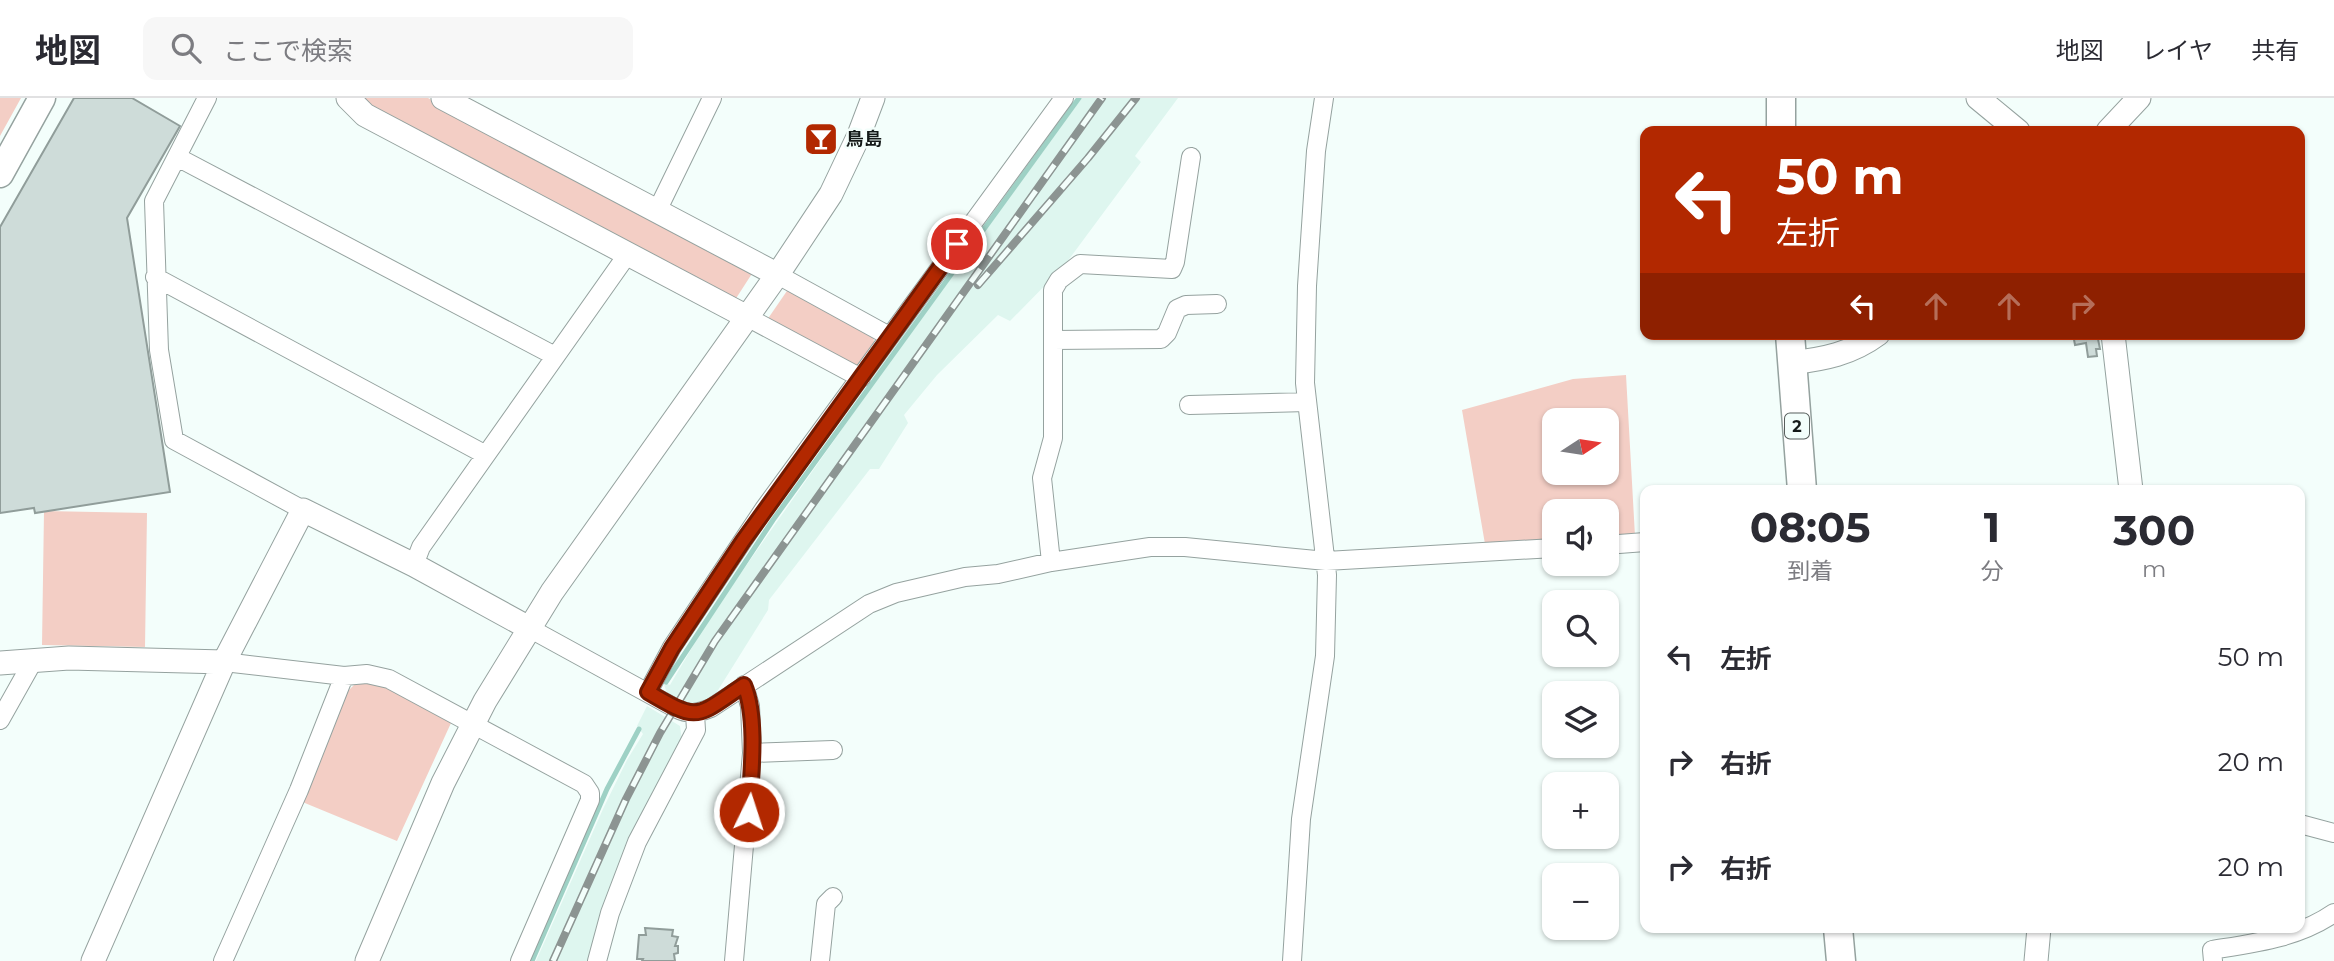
<!DOCTYPE html>
<html lang="ja">
<meta charset="utf-8">
<style>
body{margin:0;font-family:Montserrat,"Noto Sans JP",sans-serif;background:#f7f7f7;color:#2b2b33;height:100vh;display:flex;flex-direction:column;font-size:26px;white-space:nowrap}
*{box-sizing:border-box;margin:0}
p{font-size:23px;color:#7c7c81}
.icon{flex:none;width:38px;height:38px;fill:none;stroke:currentColor;stroke-width:2;stroke-linecap:round;stroke-linejoin:round}
.map{position:relative;flex:1;overflow:hidden}
.drawer{position:absolute;left:1640px;top:387px;width:665px;height:448px;display:flex;flex-direction:column;background:#fff;border-radius:14px;box-shadow:0 2px 5px #0004}
.drawer>*{flex:none}
.top-card{position:absolute;left:1640px;top:28px;width:665px;height:214px;border-radius:14px;box-shadow:0 2px 5px #0004;background:#b22800;color:#fff;overflow:hidden}
.needle{width:46px;rotate:78deg}
.fabs{position:absolute;left:1542px;top:310px;display:grid;gap:14px}
.fabs a{display:grid;place-items:center;width:77px;height:77px;border-radius:14px;background:#fff;box-shadow:0 2px 5px #0004;font-size:35px}
.pin{position:absolute;display:grid;place-items:center;width:60px;height:60px;color:#fff;margin:-30px;border:4px solid #fff;border-radius:50%;box-shadow:0 2px 7px #0007}
.me{position:absolute;width:77px;margin:-38px;rotate:4deg;stroke-linejoin:round;filter:drop-shadow(0 0 5px #0008)}
.turn{display:flex;align-items:center;gap:24px;height:147px;padding:0 21px;font-size:32px}
.turn .icon{width:91px;height:91px;stroke-width:2.5}
.turn b{display:block;font-size:49px;line-height:60px}
.lanes{display:flex;align-items:center;height:66px;padding:0 21px;background:#0003;justify-content:center;gap:35px;direction:ltr}
.lanes .off{opacity:.35}
.eta{display:flex;justify-content:space-evenly;align-items:center;height:119px;text-align:center}
.eta b{font-size:42px;font-weight:700;line-height:49px}
ul{padding:0;list-style:none}
li{display:flex;align-items:center;gap:21px;height:105px;padding:0 21px}
li div{flex:1}
li b{display:block;font-size:26px}
li em{font-style:normal}
header{display:flex;align-items:center;gap:42px;box-sizing:border-box;height:98px;padding:0 35px;background:#fff;border-bottom:2px solid #e1e1e2}
header strong{font-size:33px}
nav{display:flex;gap:38px;margin-inline-start:auto;font-size:24px}
.search{width:490px;height:63px;background:#f7f7f7;display:flex;align-items:center;gap:18px;box-sizing:border-box;padding:0 24px;border-radius:14px;color:#7c7c81;font-size:26px}
.map>svg:first-child{display:block}
</style>
<header>
<strong>地図</strong>
<div class="search"><svg class="icon" aria-label="search" viewBox="0 0 24 24"><circle cx="10" cy="10" r="6"/><path d="M15 15l6 6"/></svg>ここで検索</div>
<nav><a>地図</a><a>レイヤ</a><a>共有</a></nav>
</header>
<div class="map">
<svg width="2334" height="863" viewBox="0 0 2334 863">
<rect width="100%" height="100%" fill="#f3fefb"/>
<!-- built -->
<path fill="#def6ef" d="M1082,0H1178L1135,58L1141,64L1064,168L1010,223L998,217L937,277L904,317L908,325L879,371H870L769,502L768,512L715,597L693,610L667,595L663,584L670,587L710,519L866,297Z
M647,608L680,628L682,643L612,784L596,829L590,863H536L603,711L627,662L643,636L637,628Z"/>
<!-- green -->
<path fill="#f3cec5" fill-rule="evenodd" d="M0,0H21L0,38Z
M363,0H428L755,171L733,205L376,18Z
M789,190L873,236L874,244L861,265L856,267L767,222Z
M1626,277L1635,438L1607,440L1606,413H1554V442L1485,446L1462,312L1573,281ZM1554,322H1606V374H1554Z
M44,413L147,415L145,549L42,547Z
M363,584L383,588L451,625L397,743L300,703L347,594L355,586Z"/>
<g fill="none" stroke-linecap="round" stroke-linejoin="round">
<!-- stream -->
<path stroke="#9ed1c5" stroke-width="5" d="M666,584L773,422L1079,0
M532,863L607,691L639,631"/>
</g>
<!-- building -->
<path fill="#cedcd9" stroke="#909d9a" stroke-width="2" d="M74,0H132L180,28L127,120L170,394L35,415L34,410L0,415V129Z
M2073,236H2097L2100,251H2096L2097,258L2088,259L2086,245L2075,247Z
M645,830L673,832L672,838L678,839L675,848H678V855L674,856L675,863H642L643,861H637L639,837H646Z"/>
<g fill="none" stroke-linecap="round" stroke-linejoin="round">
<!-- minor casing -->
<g stroke="#95a29f" stroke-width="20">
<path id="minor" d="M207,0L154,103L159,252L174,342L303,412
M177,59L555,258
M657,113L712,0
M778,177L889,238
M155,179L486,357
M747,219L861,280
M1053,242L1161,241L1167,235L1177,211L1186,207L1217,206
M1189,307L1307,304
M1606,447L1645,444
M1051,464L1042,380L1053,340V192L1059,182L1080,166L1172,171L1175,164L1191,59
M414,467L421,449L627,157
M529,530L675,610C689,617 696,616 711,610L869,506L896,495L965,479L998,476L1051,464L1150,449H1185L1326,463L1554,450
M224,564L344,578L367,576L389,581L584,686L590,695V702L520,863
M648,594L672,549L764,411L1064,0
M0,622L32,565
M752,655L833,652
M2300,726L2334,735
M223,863L299,692L344,578
M597,863L610,815L637,744L696,632L695,616
M734,863L752,655L750,608L744,587
M820,863L826,806L833,799
M1292,863L1301,721L1325,558L1327,477L1305,285L1307,188L1316,53L1324,0
M2213,863L2212,852C2255,845 2298,840 2334,815"/>
</g>
<!-- tertiary casing -->
<g stroke="#95a29f" stroke-width="25">
<path id="tertiary" d="M348,0L365,17L747,219
M443,0L778,177
M1978,0L2018,33
M2108,33L2139,0
M2113,236L2131,392
M1791,265C1824,261 1851,256 1878,236
M0,565L69,560L224,564
M93,863L224,564L303,412L414,467L529,530
M367,863L443,685L485,603L552,494L782,170L831,96L859,37L873,0
M2036,863L2039,830"/>
</g>
<!-- secondary casing -->
<g stroke="#95a29f" stroke-width="29">
<path id="secondary" d="M0,76L42,0"/>
</g>
<!-- primary casing -->
<g stroke="#95a29f" stroke-width="31">
<path id="primary" d="M1781,33V0
M1790,236L1802,392
M1838,830L1841,863"/>
</g>
<!-- minor -->
<use href="#minor" stroke="#fff" stroke-width="18"/>
<!-- tertiary -->
<use href="#tertiary" stroke="#fff" stroke-width="23"/>
<!-- secondary -->
<use href="#secondary" stroke="#fff" stroke-width="26"/>
<!-- primary -->
<use href="#primary" stroke="#fff" stroke-width="28"/>
<!-- rail casing -->
<g stroke="#8c9492" stroke-width="8">
<path id="rail" d="M978,187L1088,60L1136,0
M553,863L626,701L660,635L715,543L1102,0"/>
</g>
<!-- rail -->
<use href="#rail" stroke="#f3fefb" stroke-width="5" stroke-dasharray="16" stroke-linecap="butt"/>
</g>
<g fill="none" stroke-linecap="round" stroke-linejoin="round">
<!-- route casing -->
<g stroke="#741a00" stroke-width="18">
<path id="route" d="M749,714C751,678 758,620 744,587C696,619 700,625 648,594L672,550L743,443L957,146"/>
</g>
<!-- route -->
<use href="#route" stroke="#b22800" stroke-width="12"/>
</g>
<!-- icons -->
<defs>
<g id="bar-square" transform="scale(1.75)"><rect x="-9" y="-9" width="18" height="18" rx="4" fill="#b22800" stroke="#f3fefb"/><path d="M-6-5H6L.8 .8V4.5H3.5V6h-7V4.5H-.8V.8Z" fill="#fff"/></g>
</defs>
<g fill-rule="evenodd">
<use href="#bar-square" x="821" y="41"/>
</g>
<g text-anchor="middle" stroke-width="5" stroke-linejoin="round" paint-order="stroke">
<!-- shield labels -->
<rect fill="#f3fefb" stroke="#575e5c" stroke-width="2" x="1785" y="315.5" width="24" height="25" rx="5"/>
<g font-size="16" font-weight="bold" fill="#141918">
<text x="1797" y="334">2</text>
</g>
<!-- poi labels -->
<g font-size="18" font-weight="bold" fill="#141918" stroke="#f3fefb" text-anchor="start">
<text x="846" y="47">鳥島</text>
</g>
</g>
</svg>
<div class="fabs">
<a><svg class="needle" viewBox="-14 -14 28 28"><path d="M0-13l5 13h-10z" fill="#e53935"/><path d="M0 13l5-13h-10z" fill="#7c7c81"/></svg></a>
<a><svg class="icon" aria-label="sound" viewBox="0 0 24 24"><path d="M4 9h4l5-4v14l-5-4H4zM17 9q2 3 0 6"/></svg></a>
<a><svg class="icon" aria-label="search" viewBox="0 0 24 24"><circle cx="10" cy="10" r="6"/><path d="M15 15l6 6"/></svg></a>
<a><svg class="icon" aria-label="layers" viewBox="0 0 24 24"><path d="M12 4l9 5-9 5-9-5zM3 14l9 5 9-5"/></svg></a>
<a>+</a>
<a>−</a>
</div>
<div class="pin" style="left:957px;top:146px;background:#d93025"><svg class="icon" aria-label="arrive" viewBox="0 0 24 24"><path d="M6 21V4h12l-3 4 3 4H6"/></svg></div>
<svg class="me" style="left:749px;top:714px" viewBox="-20 -20 40 40"><circle r="17" fill="#b22800" stroke="#fff" stroke-width="3"/><path d="M0-11L8 9 0 5-8 9z" fill="#fff"/></svg>
<div class="top-card">
<div class="turn"><svg class="icon" aria-label="left" viewBox="0 0 24 24"><path d="M17 20v-9H6M10 6l-5 5 5 5"/></svg><div><b>50 m</b>左折</div></div>
<div class="lanes"><svg class="icon" aria-label="left" viewBox="0 0 24 24"><path d="M17 20v-9H6M10 6l-5 5 5 5"/></svg><svg class="icon off" aria-label="ahead" viewBox="0 0 24 24"><path d="M12 20V5M6 11l6-6 6 6"/></svg><svg class="icon off" aria-label="ahead" viewBox="0 0 24 24"><path d="M12 20V5M6 11l6-6 6 6"/></svg><svg class="icon off" aria-label="right" viewBox="0 0 24 24"><path d="M7 20v-9h11M14 6l5 5-5 5"/></svg></div>
</div>
<section class="drawer">
<div class="eta">
<div><b>08:05</b><p>到着</p></div>
<div><b>1</b><p>分</p></div>
<div><b>300</b><p>m</p></div>
</div>
<ul>
<li><svg class="icon" aria-label="left" viewBox="0 0 24 24"><path d="M17 20v-9H6M10 6l-5 5 5 5"/></svg><div><b>左折</b></div><em>50 m</em></li>
<li><svg class="icon" aria-label="right" viewBox="0 0 24 24"><path d="M7 20v-9h11M14 6l5 5-5 5"/></svg><div><b>右折</b></div><em>20 m</em></li>
<li><svg class="icon" aria-label="right" viewBox="0 0 24 24"><path d="M7 20v-9h11M14 6l5 5-5 5"/></svg><div><b>右折</b></div><em>20 m</em></li>
</ul>
</section>
</div>
